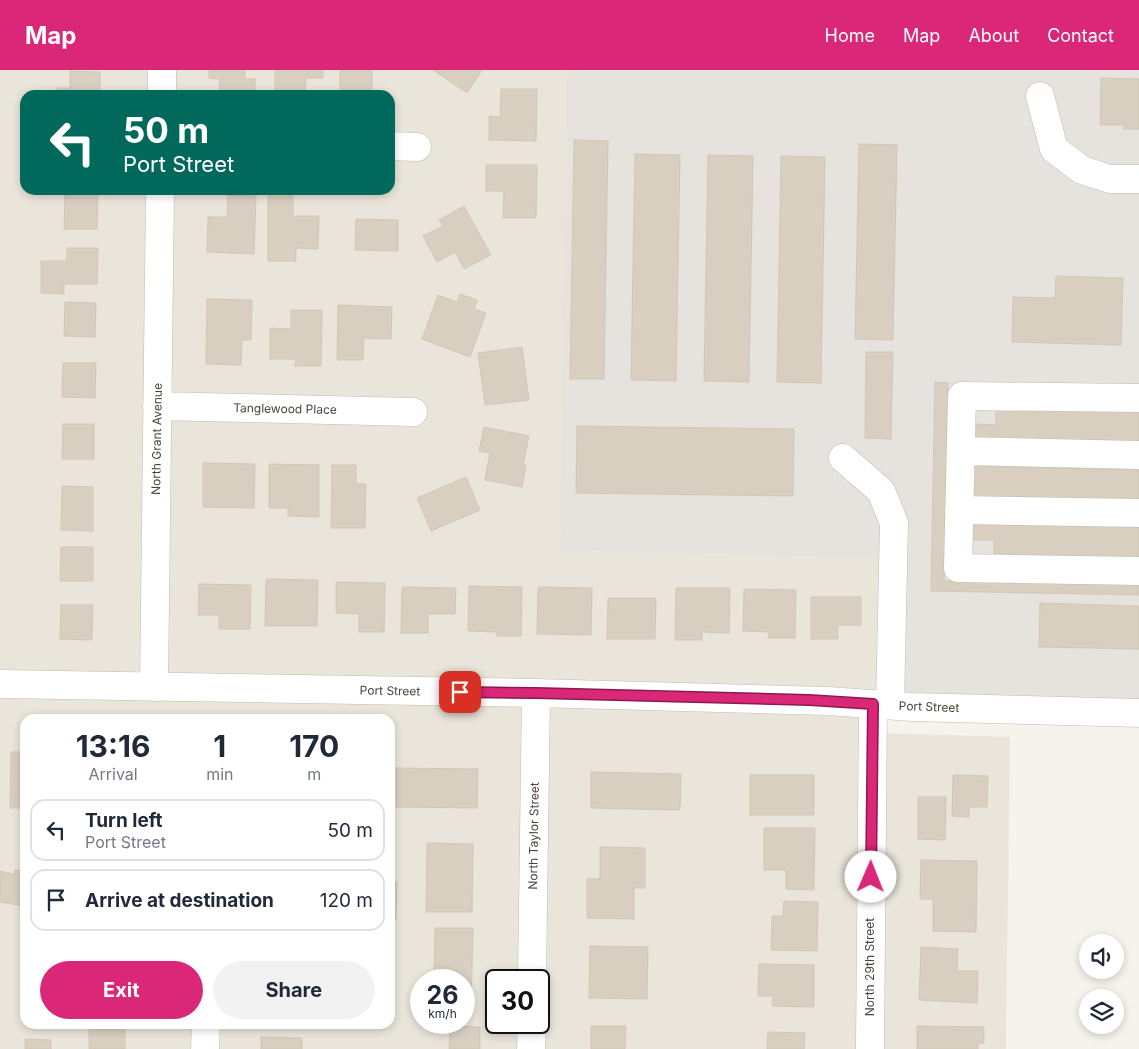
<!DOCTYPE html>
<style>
body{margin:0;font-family:Inter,sans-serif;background:#f2f2f3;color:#1f2937;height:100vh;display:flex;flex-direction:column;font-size:19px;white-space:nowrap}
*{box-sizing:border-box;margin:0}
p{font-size:16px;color:#747a83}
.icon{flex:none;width:28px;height:28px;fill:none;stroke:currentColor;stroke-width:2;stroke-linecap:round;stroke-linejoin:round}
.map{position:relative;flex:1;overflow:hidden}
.side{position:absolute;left:20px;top:644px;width:375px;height:315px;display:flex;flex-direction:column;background:#fff;border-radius:15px;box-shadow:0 2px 8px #0003}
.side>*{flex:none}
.top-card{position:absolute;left:20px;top:20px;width:375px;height:105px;border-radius:15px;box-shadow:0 2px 8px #0003;background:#00695c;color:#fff;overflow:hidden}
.tools{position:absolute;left:1079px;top:864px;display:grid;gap:10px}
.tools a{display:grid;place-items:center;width:45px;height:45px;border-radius:50%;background:#fff;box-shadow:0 2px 8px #0003;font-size:25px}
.speed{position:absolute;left:410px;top:899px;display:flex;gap:10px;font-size:25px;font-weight:700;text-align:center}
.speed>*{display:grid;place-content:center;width:65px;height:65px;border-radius:50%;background:#fff;box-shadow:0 2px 8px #0003;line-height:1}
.speed small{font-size:12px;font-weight:400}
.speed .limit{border:2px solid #111;border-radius:8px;background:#fff;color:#111}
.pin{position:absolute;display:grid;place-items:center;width:42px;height:42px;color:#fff;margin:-21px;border-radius:10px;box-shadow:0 2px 8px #0006}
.me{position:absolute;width:55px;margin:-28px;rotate:1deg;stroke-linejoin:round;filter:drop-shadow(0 0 4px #0008)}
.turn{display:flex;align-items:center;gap:18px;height:105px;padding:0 20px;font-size:22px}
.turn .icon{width:65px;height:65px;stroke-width:2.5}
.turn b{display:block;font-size:35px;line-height:42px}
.eta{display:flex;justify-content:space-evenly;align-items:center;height:85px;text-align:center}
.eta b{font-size:30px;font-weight:700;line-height:35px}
.cta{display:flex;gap:10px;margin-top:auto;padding:10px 20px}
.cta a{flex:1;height:58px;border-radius:30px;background:#db2777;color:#fff;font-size:20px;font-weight:700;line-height:58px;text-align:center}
.cta a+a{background:#f2f2f3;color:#1f2937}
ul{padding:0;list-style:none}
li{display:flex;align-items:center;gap:15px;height:62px;margin:0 10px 8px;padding:0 10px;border:2px solid #e0e1e3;border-radius:15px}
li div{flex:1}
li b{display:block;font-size:19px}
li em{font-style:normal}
header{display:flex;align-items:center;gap:30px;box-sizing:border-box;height:70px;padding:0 25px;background:#db2777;color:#fff}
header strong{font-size:24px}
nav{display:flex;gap:28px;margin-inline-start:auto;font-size:18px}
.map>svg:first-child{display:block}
</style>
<header>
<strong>Map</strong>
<nav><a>Home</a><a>Map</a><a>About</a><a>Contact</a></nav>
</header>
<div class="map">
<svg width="1139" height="979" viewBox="0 0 1139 979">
<rect width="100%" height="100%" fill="#f6f3ec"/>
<!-- residential -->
<path fill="#eae5da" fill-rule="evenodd" d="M0,0H566L560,481L880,488L875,663L1010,667L1006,979H0ZM25,25H390V120H25ZM25,649H390V954H25ZM421,910H464V952H421ZM496,910H539V952H496Z"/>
<!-- industrial -->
<path fill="#e6e2dd" d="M566,0H1139V630L876,624L879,488L560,481Z"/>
<!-- building -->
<path fill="#d8cfc1" stroke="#d3c7b4" d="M209,0H245V9H255V25H219L220,9L209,8Z
M275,0H323V8H306L305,25H275Z
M340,0H372V22H340Z
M433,0H482L467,23Z
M70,1L100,2V25H56V18H70Z
M1101,8L1139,9V59H1124V55H1100Z
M501,19H537L536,71L489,70V46L500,47Z
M574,70L608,71L604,309H570Z
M859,74L897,75L893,270L855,269Z
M635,84L680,85L676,311L631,310Z
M708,85L753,86L749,312L704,311Z
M781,86L825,87L821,313L777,312Z
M486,95H537L536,148H503L504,121H486Z
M65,120H98L97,159H64Z
M228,125L256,126L254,184L207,182L208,147H227Z
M268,126H293V146H319L318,179L296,178V191H268Z
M464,136L491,185L464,199L455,182L437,192L423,166L443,156L439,150Z
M356,149L398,150V181L355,180Z
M67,178H98L97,214H64V224L41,223V191H67Z
M1056,206L1123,208L1121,275L1012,272L1013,227L1055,228Z
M460,224L477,230L474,239L486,243L470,287L422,269L438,225L457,232Z
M207,229L252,230L251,270H242L241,295L206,294Z
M65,232L96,233L95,267L64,266Z
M338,235L392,237L391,269L364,268L363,290H337Z
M291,240H322L321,296H295L296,289H270V258L291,259Z
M522,277L529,330L485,335L478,283Z
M866,282H893L891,369L865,368Z
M63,293H96L95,328L62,327Z
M935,312L948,313L944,511L1139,514V525L931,521Z
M996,338L1139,342V375L974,371L975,354L996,355Z
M63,354H94V389H62Z
M577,356L794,359L793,426L576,423Z
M484,357L529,366L523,395H526L522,417L485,410L490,383L479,381Z
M203,393L255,394L254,438L203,437Z
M269,394L319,395V447L288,446V438H269Z
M332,395H356V414H366L365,458H331Z
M968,396L1139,400V433L968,429Z
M466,407L480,440L431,461L417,428Z
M62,416L93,417V461L61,460Z
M973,453L1139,457V490L994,486V470H972Z
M61,477H93V511H60Z
M266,509L318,510L317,556H265Z
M336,512L385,513L384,562H359V544L336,543Z
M199,514L251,515L250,559H219V545H198Z
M469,516L522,517L521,566H497V562L468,561Z
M402,517L456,518L455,544H428V563H401Z
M538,517L592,518L591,565L537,564Z
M676,518H730L729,563L702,562V570H675Z
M744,519L796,520L795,568H768L769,562L743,561Z
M811,527H861V555H838V569H811Z
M608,528H656L655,569H607Z
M1040,533L1139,536V579L1039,577Z
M61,535H93L92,570L60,569Z
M11,682H25V738H10Z
M396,698L478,699L477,738L396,737Z
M591,702L681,704L680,740L591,738Z
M750,705H814V745H750Z
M953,705L988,706L987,737H969V747L952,746Z
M918,727H946L945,770L918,769Z
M764,758H815L814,820L786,819V800H764Z
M427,773L473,774L472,842H426Z
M600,777L645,778V818H634V849L587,848V809H600Z
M921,790L977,791L976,862L933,861V829H920Z
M15,800L25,802V836L0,832V801L14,804Z
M390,812H397L396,849H390Z
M784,831L818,832L817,881L771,880L772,846H783Z
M435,858H473L471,939H464V910H434Z
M590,876L648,877L647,929L589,928Z
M921,877L958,879L957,901H978L977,933L919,930Z
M759,894L814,895V937L772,936L773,926H758Z
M89,954H125V979H89Z
M450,956L480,957V979H449Z
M591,956H626L625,979H591Z
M917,956L984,957V973L978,974V979H917Z
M768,962L805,963L804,979H767Z
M261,967L302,968V979H261Z
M25,969L51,970V979H25Z"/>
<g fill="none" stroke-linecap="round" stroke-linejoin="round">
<!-- minor casing -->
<g stroke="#c2bbae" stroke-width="29">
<path id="minor" d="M162,25V0
M1040,26L1054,79L1082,100L1110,109H1139
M390,76L417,77
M1139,328L962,326L958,498L1139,501
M157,336L413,342
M961,381L1139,385
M843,388L881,421L894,453L890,635
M959,440L1139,443
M0,614L536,623L828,631L911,637L1139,643
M154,617L160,120
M532,910L536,623
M205,979L206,954
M531,979L532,952
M870,979L873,634"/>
</g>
<!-- minor -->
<use href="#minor" stroke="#fff" stroke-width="28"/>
</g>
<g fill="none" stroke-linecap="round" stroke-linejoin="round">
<!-- route casing -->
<g stroke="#8e194d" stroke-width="12">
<path id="route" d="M460,622L536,623L809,630L873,634L871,807"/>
</g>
<!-- route -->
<use href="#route" stroke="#db2777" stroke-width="9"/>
</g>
<g text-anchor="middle" stroke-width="4.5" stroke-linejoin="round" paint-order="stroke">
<!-- street labels -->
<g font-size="12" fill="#4b4439" stroke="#fff">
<text transform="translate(285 339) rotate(1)" y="4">Tanglewood Place</text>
<text transform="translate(157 369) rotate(-89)" y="4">North Grant Avenue</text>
<text transform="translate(390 621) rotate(1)" y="4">Port Street</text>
<text transform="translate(929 637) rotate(2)" y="4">Port Street</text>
<text transform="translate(534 766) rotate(-89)" y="4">North Taylor Street</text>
<text transform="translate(870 897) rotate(-90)" y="4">North 29th Street</text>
</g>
</g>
</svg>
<div class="tools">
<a><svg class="icon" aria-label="sound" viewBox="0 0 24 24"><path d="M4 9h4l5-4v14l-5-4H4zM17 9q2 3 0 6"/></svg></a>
<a><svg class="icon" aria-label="layers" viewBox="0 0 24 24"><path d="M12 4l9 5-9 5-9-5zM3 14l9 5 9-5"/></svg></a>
</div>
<div class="speed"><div>26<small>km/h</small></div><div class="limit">30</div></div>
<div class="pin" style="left:460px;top:622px;background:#d93025"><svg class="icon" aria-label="arrive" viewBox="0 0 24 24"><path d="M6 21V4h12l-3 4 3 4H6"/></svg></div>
<svg class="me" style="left:871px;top:807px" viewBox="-20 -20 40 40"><circle r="19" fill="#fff"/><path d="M0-13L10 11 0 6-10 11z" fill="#db2777"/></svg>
<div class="top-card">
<div class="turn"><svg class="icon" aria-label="left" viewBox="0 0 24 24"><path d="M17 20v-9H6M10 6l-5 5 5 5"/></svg><div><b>50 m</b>Port Street</div></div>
</div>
<section class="side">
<div class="eta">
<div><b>13:16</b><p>Arrival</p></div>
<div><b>1</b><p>min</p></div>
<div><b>170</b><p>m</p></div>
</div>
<ul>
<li><svg class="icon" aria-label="left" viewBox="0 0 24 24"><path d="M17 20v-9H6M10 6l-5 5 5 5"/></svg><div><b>Turn left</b><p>Port Street</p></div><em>50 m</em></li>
<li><svg class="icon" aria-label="arrive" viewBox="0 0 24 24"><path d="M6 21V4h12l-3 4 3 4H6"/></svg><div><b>Arrive at destination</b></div><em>120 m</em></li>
</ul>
<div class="cta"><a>Exit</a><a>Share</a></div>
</section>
</div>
